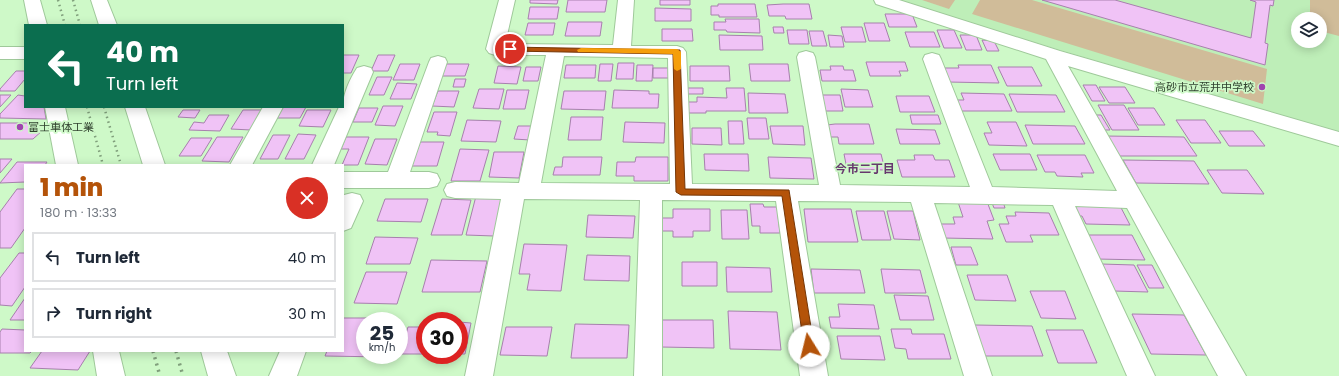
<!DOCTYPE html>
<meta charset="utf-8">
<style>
body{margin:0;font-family:Poppins,"Noto Sans JP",sans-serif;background:#f6f6f7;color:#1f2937;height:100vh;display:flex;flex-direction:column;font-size:15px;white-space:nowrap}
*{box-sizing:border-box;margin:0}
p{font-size:13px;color:#747a83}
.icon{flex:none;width:22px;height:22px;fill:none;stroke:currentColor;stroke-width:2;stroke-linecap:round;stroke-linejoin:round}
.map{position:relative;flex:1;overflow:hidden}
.details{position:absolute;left:24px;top:164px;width:320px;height:188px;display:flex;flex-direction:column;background:#fff;border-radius:0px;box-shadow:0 2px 10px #0003}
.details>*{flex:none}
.banner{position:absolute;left:24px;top:24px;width:320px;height:84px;border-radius:0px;box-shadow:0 2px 10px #0003;background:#0b6e4f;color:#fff;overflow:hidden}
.buttons{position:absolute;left:1291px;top:12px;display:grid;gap:8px}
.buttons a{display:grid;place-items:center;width:36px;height:36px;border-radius:50%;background:#fff;box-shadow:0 2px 10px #0003;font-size:20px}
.speed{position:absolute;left:356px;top:312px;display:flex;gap:8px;font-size:20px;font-weight:700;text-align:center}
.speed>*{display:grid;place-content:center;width:52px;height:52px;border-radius:50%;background:#fff;box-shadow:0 2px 10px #0003;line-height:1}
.speed small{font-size:10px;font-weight:400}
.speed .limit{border:6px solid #d22;background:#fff;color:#111}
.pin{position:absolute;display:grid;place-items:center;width:34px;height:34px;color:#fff;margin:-17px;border:2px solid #fff;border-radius:50%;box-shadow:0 1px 4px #0007}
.me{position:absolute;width:44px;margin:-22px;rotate:351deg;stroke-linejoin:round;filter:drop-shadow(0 0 3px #0008)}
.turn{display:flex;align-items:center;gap:14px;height:84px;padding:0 16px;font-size:18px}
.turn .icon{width:52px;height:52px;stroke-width:2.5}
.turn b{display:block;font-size:28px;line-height:34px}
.round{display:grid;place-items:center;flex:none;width:42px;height:42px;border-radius:21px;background:#f6f6f7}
.summary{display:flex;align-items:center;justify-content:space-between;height:68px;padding:0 16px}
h1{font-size:24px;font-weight:800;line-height:30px;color:#b45309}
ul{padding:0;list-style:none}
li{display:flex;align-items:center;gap:12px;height:50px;margin:0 8px 6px;padding:0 8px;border:2px solid #e0e1e3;border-radius:0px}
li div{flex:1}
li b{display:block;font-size:15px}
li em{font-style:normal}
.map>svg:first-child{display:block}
</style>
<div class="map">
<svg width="1339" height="376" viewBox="0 0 1339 376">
<rect width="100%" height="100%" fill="#cef9c8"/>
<!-- built -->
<path fill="#beeeb8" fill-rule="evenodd" d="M898,0H1339V133L923,9ZM1298,19H1320V41H1298Z"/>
<!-- green -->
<path fill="#d0bc99" d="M922,0H955L949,9Z
M980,0H1032L1267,69L1263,104L972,14Z
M1310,0H1339V36L1320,31V19H1310Z"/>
<!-- building -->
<path fill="#f0c3f6" stroke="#a780ad" d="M530,0H558L557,4L530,3Z
M568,0H607L605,12H566Z
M660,0H690V5H660Z
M1042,0H1115L1251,38L1256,2L1250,0H1274L1273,6L1270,5L1265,43L1268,44L1265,65Z
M718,4H755L757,17H719V15H711V6H718Z
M783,4H809L812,19H786L785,16H769L767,5Z
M530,7H559L557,19H528Z
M655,8L691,9V21H655Z
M885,14H912L917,27H889Z
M725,19H759L760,33L727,32L726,30H714V22H726Z
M568,22H602L600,36H565Z
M528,23H555L553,35H525Z
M864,23H884L890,41H869Z
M773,27H783L784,33H774Z
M841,27H862L866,42H845Z
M662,29H692L693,41H662Z
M787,30H807L809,44H789Z
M937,30H954L962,48H944Z
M809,31H823L827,46H812Z
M905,32H934L940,47H910Z
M719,35L762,36L763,50H720Z
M828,35L842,36L844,47H830Z
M960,35H976L982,50H966Z
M982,40L994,41L999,51H987Z
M343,55H359L351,73H343Z
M378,55H395L388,71H371Z
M866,62H905L908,71H899L901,76H870Z
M618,63H634L633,79H616Z
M400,64H420L414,80H393Z
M445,64H469L465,76H442Z
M600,64H613L611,81H598Z
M749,64H788L790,81H751Z
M566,65H596L595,78H564Z
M637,65H653L652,81H636Z
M958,65H991L999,83L948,82L942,68H959Z
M498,66L521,67L517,84L494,83Z
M690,66H729L730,81H690Z
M830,66H843L844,70H853L856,81H822L820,70H831Z
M526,67H541L538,81H523Z
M998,67H1032L1042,86H1007Z
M653,68H670V78H653Z
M16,71H25V79L15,91H0V89Z
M377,77H392L384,95H369Z
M455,79H466L464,87H453Z
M397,83L417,84L411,99H390Z
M1083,85H1096L1105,101H1092Z
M1099,87H1125L1135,103H1109Z
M686,88H703V94H686Z
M726,88H744L746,111H706V113H688V102H697V97L727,98Z
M479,89H504L499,109L473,108Z
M841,89L868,90L873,107H845Z
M507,90H529L525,109H503Z
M614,90L649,91V94H659L658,108H612Z
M438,91H459L454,107L432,106Z
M564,91H606L604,110L561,109Z
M748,93L785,94L788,113H749Z
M961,93L1004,94L1012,111H957L953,100H964Z
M1009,94L1056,95L1065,112H1017Z
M0,95H11L0,107Z
M18,95L25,96V107H44L46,119L0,118V114Z
M820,95H840L843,111H823Z
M896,96H929L935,112H900Z
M1098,105H1124L1139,130H1112Z
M383,106H403L395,126L375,125Z
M280,107H306L300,118H274Z
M359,108H378L372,122H353Z
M1128,108H1154L1165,125H1138Z
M183,110H200L195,118L178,117Z
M243,110H262L251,130L231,129Z
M307,110H331L323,127L299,126Z
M434,112H457L450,136L437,135L438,132H427Z
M209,115H229L220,131L189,130L194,122L204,123Z
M910,115H938L941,124H912Z
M1090,115H1101L1110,130H1098Z
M571,117H603L601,140H568Z
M747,118H766L769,139H749Z
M467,120L501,121L496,142L461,141Z
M1176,120H1205L1221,143H1191Z
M728,121H742L744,144H729Z
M625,122L665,123L664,143L623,142Z
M987,122H1016L1027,146L989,145L984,133H992Z
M0,123H35L31,128L43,130L33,139H0Z
M835,124H869L874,144H839L838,137H829L827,125Z
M1025,125L1075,126L1085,144H1033Z
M518,126H533L530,140L514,139Z
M770,126H803L805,145L773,144Z
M692,128H721L722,145L692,144Z
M896,129L935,130L940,144H900Z
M1219,131H1253L1265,146H1229Z
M298,134L316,135L304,159H285Z
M273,135H290L278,159H260Z
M1104,136L1184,137L1197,156H1115Z
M217,137H243L229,162L202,161Z
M346,137H369L358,165H342L349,149H341Z
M191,138H212L201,156H179Z
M375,139H397L387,165L365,164Z
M420,142H444L437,166H412Z
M460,149L489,150L480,181H451Z
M494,152H524L519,178L489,177Z
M704,154H748L749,171L705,170Z
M844,154H881L885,170L847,169Z
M993,154H1030L1037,170H1000Z
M914,155H933L935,160H949L955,177H902L897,160H915Z
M1037,155H1085L1094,173H1081L1083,177L1057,176L1055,172H1045Z
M563,157H602L600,175H553L555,167H562Z
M636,157H668V181H634V176H616L617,162H635Z
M768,157L811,158L814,179L770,178Z
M0,159H12L0,173Z
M1123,160L1194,161L1209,184L1136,183Z
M17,162H47L45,165H25V182L0,183Z
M1207,170H1247L1264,194L1222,193Z
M17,189H25V228L11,248H0V212Z
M476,196H503L494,236L466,235Z
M990,198H1002L1005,208H994Z
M385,199H428L421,222L377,221Z
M442,199L471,200L462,235H431Z
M957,199H986L994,220L987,221L993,239L943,238L939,224H955L953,217H963Z
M1117,200L1130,225L1086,224L1082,216H1075L1070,204Z
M750,204H763L764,207H777L780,233H760V226H752Z
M673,209H710V231H693V237H673V231H662V218H673Z
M804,209H851L858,242H808Z
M721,210H747L749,239H722Z
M856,211H884L891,240H862Z
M887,211H913L920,240L894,239Z
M1015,212L1049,213L1059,235H1030L1033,242H1006L999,224H1009L1006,216H1016Z
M588,215L635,216L633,238L586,237Z
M1085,235H1132L1145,260L1097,259Z
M375,237L418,238L410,264H366Z
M524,244L567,245L561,291L527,290L530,274H519Z
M951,247H971L978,265H956Z
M19,253H25V287L12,306L0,305V278Z
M587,255L630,256L629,281L584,280Z
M431,260L487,261L480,292H422Z
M682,262H717V286H682Z
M1101,264L1134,265L1148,292L1114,291Z
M1137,265H1152L1164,288H1149Z
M726,267L770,268L772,292H727Z
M811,269L860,270L865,293H814Z
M881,269L920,270L926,293H885Z
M366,272H407L397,304L354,303Z
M967,275H1007L1016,301L975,300Z
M1030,291H1065L1076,319L1041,318Z
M894,295L928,296L934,320H900Z
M25,298V320H10Z
M838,304L874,305L879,329L831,328L829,317H840Z
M728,311L777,312L781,350L730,349Z
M1132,314L1184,315L1206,355L1151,354Z
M343,318H396L395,321H365V355H385L384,357L325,356L327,351H343Z
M662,320H713L714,348L661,347Z
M423,322H425V354H400L408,327H422Z
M459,322L471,323L465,354H459Z
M575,324L629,325L627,358H571Z
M975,325L1032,326L1043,356H984Z
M506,327H552L547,356L500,355Z
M2,329L25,330V351H32L30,353H0V332Z
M891,329H911L912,334H944L951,359H908L906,349L895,348Z
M1046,330H1083L1097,363H1058Z
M837,336H880L885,360L841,359Z
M42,351H90L78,370L30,368Z"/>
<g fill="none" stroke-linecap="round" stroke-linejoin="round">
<!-- minor casing -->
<g stroke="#9fc99a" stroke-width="2">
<path id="minor" d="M24,0H40L47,25H29Z
M91,0H107L117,25H99Z
M499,0H515L505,44L613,45L618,0H634L631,46H677L683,48L686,52L692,184L819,185L797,57L799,53L806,51L813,53L815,57L840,185L970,187L923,59L925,55L932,53L939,55L941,59L992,187L1117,191L1046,59L876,4L874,0H899L1060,51L1339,132V146L1068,66L1246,376H1218L1127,208L1075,206L1155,376H1127L1053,205L934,203L992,376H964L911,202L798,201L828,376H800L776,201L662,200V376H634L640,200L524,199L493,376H465L501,199L455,198L447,196L444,190L447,184L455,182L519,183L546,55H495L489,53L486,49ZM564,56L668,58L670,184L541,183Z
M0,47H25V59H0Z
M438,56L445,58L447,62L410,172H429L437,174L440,180L437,186L429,188H343V172H388L429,62L431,58Z
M364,66L371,68L373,72L334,165H312L339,107H343C343,93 350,79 357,68Z
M45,107H65L78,165H56Z
M125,107H145L165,165H143Z
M263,107H283L252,165H230Z
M352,193L360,195L363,201L351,228L343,231V197L344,195Z
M93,351H119L125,376H97Z
M201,351H227L236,376H208Z
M280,351H306L297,376H269Z"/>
</g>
<!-- minor -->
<use href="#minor" fill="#fff" fill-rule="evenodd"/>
<!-- rail-far1 -->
<path stroke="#809f7c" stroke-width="2.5" stroke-dasharray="1.5 3.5" stroke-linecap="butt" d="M58,0L65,25
M73,0L80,25
M87,107L103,165
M104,107L121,165"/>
<!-- rail -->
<path stroke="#809f7c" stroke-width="3.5" stroke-dasharray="2 4.5" stroke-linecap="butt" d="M153,351L160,376
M176,351L183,376"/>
</g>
<!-- route -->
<path fill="#b45309" stroke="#753606" d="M508,47L680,50L685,189L789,190L814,346L813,349L809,350L805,349L804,346L782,196L681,195L676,192L673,54L510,51L507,49Z"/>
<!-- slow -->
<path fill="#f59e0b" d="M581,48L677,49L681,52V69L677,71L674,69L673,54L578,52L577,50Z"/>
<!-- markers -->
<g fill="#a044af" stroke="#cef9c8" stroke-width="1.5">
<circle cx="1262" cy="87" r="4"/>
<circle cx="20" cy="127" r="4"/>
</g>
<g text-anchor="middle" stroke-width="3.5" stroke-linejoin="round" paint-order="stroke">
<!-- poi labels -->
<g font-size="11" fill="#31422f" stroke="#cef9c8" text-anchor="end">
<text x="1254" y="91">高砂市立荒井中学校</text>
<text x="28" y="131" text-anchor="start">富士車体工業</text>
</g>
<!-- neighbourhood labels -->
<g font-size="12" font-weight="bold" fill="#66386d" stroke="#cef9c8">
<text x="865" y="173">今市二丁目</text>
</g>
</g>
</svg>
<div class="buttons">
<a><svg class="icon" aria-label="layers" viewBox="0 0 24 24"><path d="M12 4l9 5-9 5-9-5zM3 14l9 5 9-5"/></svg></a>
</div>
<div class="speed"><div>25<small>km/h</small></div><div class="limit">30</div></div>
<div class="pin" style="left:510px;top:49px;background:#d93025"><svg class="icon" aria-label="arrive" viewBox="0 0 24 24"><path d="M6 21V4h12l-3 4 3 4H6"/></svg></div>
<svg class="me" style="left:809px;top:346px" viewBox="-20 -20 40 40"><circle r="19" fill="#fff"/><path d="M0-13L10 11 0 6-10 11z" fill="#b45309"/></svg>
<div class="banner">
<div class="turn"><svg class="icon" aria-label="left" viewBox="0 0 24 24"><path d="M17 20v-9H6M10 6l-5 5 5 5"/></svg><div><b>40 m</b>Turn left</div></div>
</div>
<section class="details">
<div class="summary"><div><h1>1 min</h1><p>180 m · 13:33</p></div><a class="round" style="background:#d93025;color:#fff"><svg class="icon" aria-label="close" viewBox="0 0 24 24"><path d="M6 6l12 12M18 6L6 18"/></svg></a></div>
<ul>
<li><svg class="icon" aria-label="left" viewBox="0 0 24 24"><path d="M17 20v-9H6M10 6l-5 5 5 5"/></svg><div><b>Turn left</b></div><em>40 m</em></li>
<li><svg class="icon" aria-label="right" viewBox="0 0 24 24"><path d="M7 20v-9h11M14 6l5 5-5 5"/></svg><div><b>Turn right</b></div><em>30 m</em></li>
</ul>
</section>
</div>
